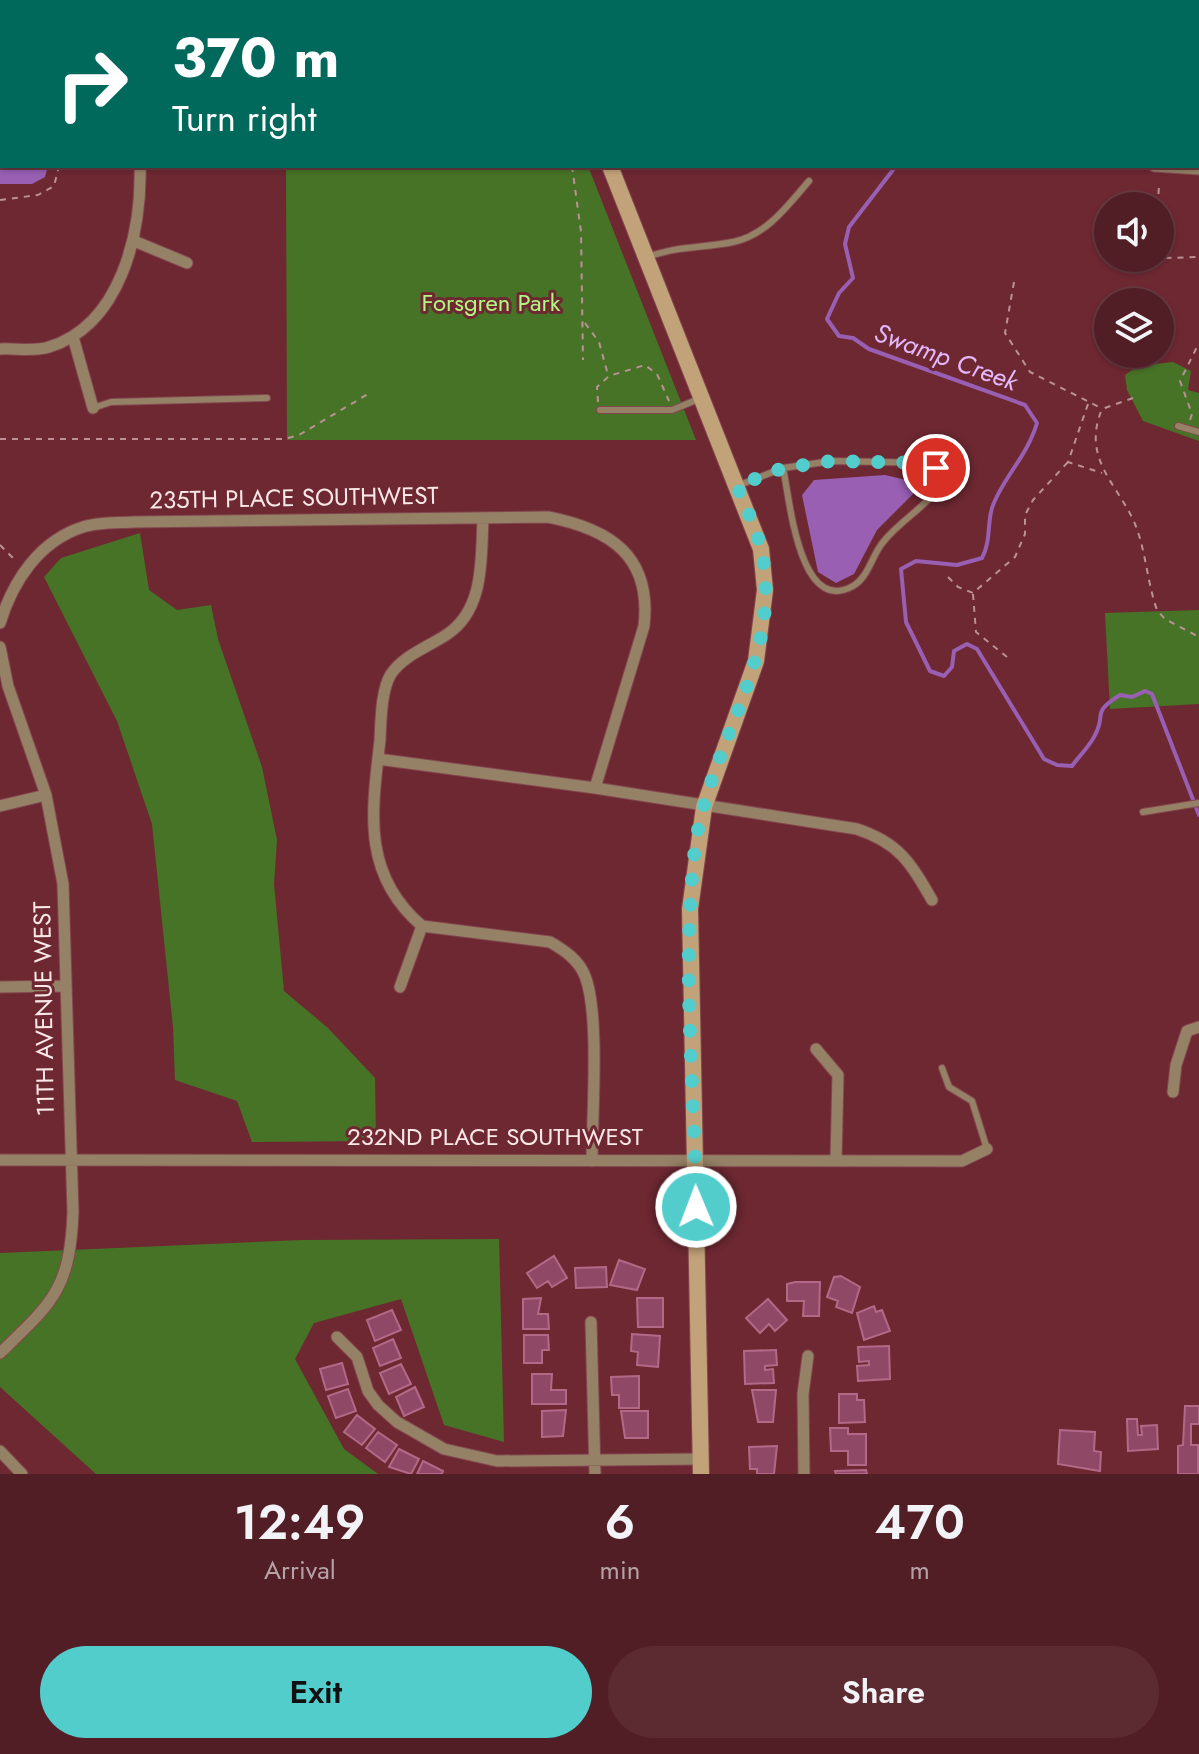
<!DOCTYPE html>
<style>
body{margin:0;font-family:Jost,sans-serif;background:#5c2b32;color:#f1f3f6;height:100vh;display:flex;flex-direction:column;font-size:30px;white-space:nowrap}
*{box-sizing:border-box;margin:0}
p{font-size:26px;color:#b5a2a7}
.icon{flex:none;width:44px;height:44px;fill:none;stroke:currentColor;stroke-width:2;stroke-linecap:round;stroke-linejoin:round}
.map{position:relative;height:1474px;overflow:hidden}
.sheet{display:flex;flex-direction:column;background:#521e26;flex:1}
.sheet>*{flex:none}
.guide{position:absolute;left:0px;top:0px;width:1200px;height:168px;box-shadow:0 2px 6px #0004,0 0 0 2px #683c43;background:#00695c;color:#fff;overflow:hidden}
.controls{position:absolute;left:1094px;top:192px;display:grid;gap:16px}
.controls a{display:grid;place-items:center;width:80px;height:80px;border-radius:50%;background:#521e26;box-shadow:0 2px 6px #0004,0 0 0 2px #683c43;font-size:40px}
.pin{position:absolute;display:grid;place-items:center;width:68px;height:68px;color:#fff;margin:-34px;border:4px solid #fff;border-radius:50%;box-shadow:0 2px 8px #0007}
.me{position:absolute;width:88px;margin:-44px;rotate:359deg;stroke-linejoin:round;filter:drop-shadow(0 0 6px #0008)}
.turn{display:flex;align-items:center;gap:28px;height:168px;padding:0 40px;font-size:36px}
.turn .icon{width:104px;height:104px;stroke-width:2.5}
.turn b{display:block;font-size:56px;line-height:68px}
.eta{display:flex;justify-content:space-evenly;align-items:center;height:136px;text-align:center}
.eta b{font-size:48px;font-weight:600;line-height:56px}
.button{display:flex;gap:16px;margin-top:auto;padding:16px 40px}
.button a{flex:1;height:92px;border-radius:48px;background:#52cdcc;color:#111;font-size:32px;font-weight:600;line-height:92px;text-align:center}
.button a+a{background:#5c2b32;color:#f1f3f6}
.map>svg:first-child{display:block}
</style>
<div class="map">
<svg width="1199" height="1474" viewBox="0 0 1199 1474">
<rect width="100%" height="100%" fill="#6e2832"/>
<!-- green -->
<path fill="#477327" d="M286,0H522L523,2H286Z
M286,166H588L696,440H287Z
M1173,362L1191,371L1188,390L1199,393V441L1143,421L1127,390L1125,375L1138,366Z
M140,533L149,590L177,610L211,605L218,639L262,767L277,840L274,884L284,991L328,1028L375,1078L376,1141L252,1142L237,1101L175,1080L173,1027L152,824L117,721L44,577L61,558Z
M1199,610V704L1110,709L1105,613Z
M499,1239L504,1442L444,1425L401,1299L314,1323L295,1359L344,1449L378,1474H96L0,1387V1253L302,1240Z"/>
<!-- water -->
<path fill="#985fb3" d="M0,82L2,166H48L45,177L32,184H0Z
M885,475L923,484L877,530L854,574L836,583L818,572L802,495L814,480Z"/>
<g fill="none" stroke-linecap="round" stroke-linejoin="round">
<!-- stream -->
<path stroke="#985fb3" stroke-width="4" d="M900,2V0
M896,166L849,227L845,244L853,278L839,293L827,319L839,336L853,338L869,349L1025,405L1037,423C1027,457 1001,480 992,508C987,525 991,541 982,558L957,565L916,561L901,569L906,622L930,671L944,676L952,667L954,651L967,644L977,649L1044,759L1057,765L1072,766C1079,756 1090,746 1095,735C1107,713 1090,714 1120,695L1132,697L1145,691L1152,694L1199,815"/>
</g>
<!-- building -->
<path fill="#8f4967" stroke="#b26987" stroke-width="2" d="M554,1256L567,1278L552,1287L548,1281L537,1288L527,1273Z
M619,1260L645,1269L637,1290L610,1285Z
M606,1267L607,1287L576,1288L575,1268Z
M841,1276L860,1287L852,1313L836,1307L838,1301L827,1297L834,1277Z
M795,1282H820L819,1316H803L804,1301H787V1284Z
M541,1298L538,1314H548L549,1329H523V1299Z
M637,1298H663V1327H638Z
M768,1299L787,1320L775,1331L769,1324L760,1333L746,1318Z
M874,1306L876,1312L882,1310L890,1331L864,1340L857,1313Z
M392,1310L401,1330L375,1341L367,1320Z
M632,1334L660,1336L658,1367L637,1365L638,1352L631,1351Z
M524,1335H548L549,1350H542V1363H524Z
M393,1339L401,1358L380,1366L373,1348Z
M889,1346L890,1379L858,1381L857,1366L869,1365V1361L859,1362L858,1347Z
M776,1350L777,1365L765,1366V1370L773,1369L774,1383L745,1384L744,1351Z
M342,1363L348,1384L326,1390L320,1369Z
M401,1364L411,1384L389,1394L380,1373Z
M532,1374H552L551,1390H566V1404H532Z
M639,1376V1408H619V1395H612L611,1377Z
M415,1387L424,1407L404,1416L396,1397Z
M348,1389L356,1411L336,1418L328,1396Z
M752,1390H776L773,1422H758Z
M839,1394H857V1400H864L865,1422L839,1423Z
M1185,1406H1199V1424H1191V1445H1198V1474H1178V1446L1183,1445Z
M566,1410L563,1436L542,1437V1411Z
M621,1411H648V1438H625Z
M357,1415L375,1429L362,1445L344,1432Z
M1127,1419H1137L1138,1435H1142L1141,1426L1157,1425L1158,1449L1128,1451Z
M830,1428H848V1434H866V1465H848V1451H831Z
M1060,1430L1095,1432L1094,1451L1101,1452L1100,1471L1058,1464Z
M378,1432L397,1445L385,1462L366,1448Z
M777,1446L774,1474H757V1469H750L749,1447Z
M399,1449L419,1459L411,1474L389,1467Z
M423,1461L443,1471L442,1474H417Z
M866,1470L867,1474H836L835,1471Z"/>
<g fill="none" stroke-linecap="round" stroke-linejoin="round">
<!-- lane casing -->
<g stroke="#84474f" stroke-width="8">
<path id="lane" d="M497,0L498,2
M648,257C676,246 704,248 733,242C767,235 788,205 809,181
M93,408L111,402L267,398
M600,410H672L701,398
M1178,426L1199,432
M737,486L783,468L832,461L929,463L936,468L941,485C926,507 901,520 884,541C872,554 869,577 853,586C799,616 790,500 783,468
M1143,812L1199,803
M942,1068L949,1087L972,1101L987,1149"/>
</g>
<!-- street casing -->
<g stroke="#84474f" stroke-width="13">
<path id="street" d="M37,0L38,2
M1154,166L1199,169
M134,241L187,263
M73,337L93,408
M0,349C15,348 35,352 49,347C121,325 142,232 140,166
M0,623C13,581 39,541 83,527C98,522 117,523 133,522L548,517C610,529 652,556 644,626L595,788
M0,647L8,686L46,795L63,884L73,1212C70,1289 53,1302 0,1353
M378,759L595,788L857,829C899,843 910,862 932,900
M0,806L46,795
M422,926C361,874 372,811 380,740C381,721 381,690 391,674C404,655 428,647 446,635C485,610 481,558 483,518
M422,926L550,942C564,950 579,960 585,976C600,1014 592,1115 592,1161
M0,987L66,986
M400,987L422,926
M816,1049L838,1075L836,1160
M1173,1092L1176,1065L1187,1031L1199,1027
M0,1160L962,1161L987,1149
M591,1322L595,1474
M337,1337L357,1357L368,1391L378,1405L397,1422L444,1449L497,1461L701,1459
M0,1451L22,1474
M804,1474L803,1394L808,1356"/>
</g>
<!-- secondary casing -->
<g stroke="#84474f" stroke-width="18">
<path id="secondary" d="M541,0L542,2
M610,166L761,549L765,590L756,661L704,807L690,909L701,1474"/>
</g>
<!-- path -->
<path stroke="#bb9196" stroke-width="2" stroke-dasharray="6 6" stroke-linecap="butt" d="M0,63L2,65
M572,166L581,232L583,360
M0,200L38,195L54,186L59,166
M1158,206L1159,183
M1160,247L1166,258L1199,257
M1014,282L1005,333L1030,372L1101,408
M585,323L599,342L608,375
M1133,398L1102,409C1081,459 1118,484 1135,524C1146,551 1147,582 1157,610L1165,619L1199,637
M598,402L597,387L609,376L645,365L657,374L669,401
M1088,404L1068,462L1102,473
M1190,420L1192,414L1180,381L1199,343
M0,439H284L299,435L368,394
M0,545L15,560
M948,577L958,587L973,593L1015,557L1025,534V515L1033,500L1068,462
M973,594L976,632L1007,657"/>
<!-- lane -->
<use href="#lane" stroke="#958166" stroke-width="6"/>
<!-- street -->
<use href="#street" stroke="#958166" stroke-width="11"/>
<!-- secondary -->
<use href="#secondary" stroke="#c2a278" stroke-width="16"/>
</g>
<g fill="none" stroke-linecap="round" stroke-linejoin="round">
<!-- route -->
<path stroke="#52cdcc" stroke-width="14" stroke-dasharray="0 25.2" d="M696,1207C695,1087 681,967 695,848C708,746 785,656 761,549C756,528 745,506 737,486L783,468L832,461L929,463L936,468"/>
</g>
<g text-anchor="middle" stroke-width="6" stroke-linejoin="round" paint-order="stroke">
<!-- park labels -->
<g font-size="24" fill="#b1f881" stroke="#6e2832">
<text x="491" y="311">Forsgren Park</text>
</g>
<!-- street labels -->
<g font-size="24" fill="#fae8e8" stroke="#6e2832">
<text transform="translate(294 498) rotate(-1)" y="8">235TH PLACE SOUTHWEST</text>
<text transform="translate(44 1009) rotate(-91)" y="8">11TH AVENUE WEST</text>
<text x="495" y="1145">232ND PLACE SOUTHWEST</text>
</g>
<!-- water labels -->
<g font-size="26" font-style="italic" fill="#e3b7f9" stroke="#6e2832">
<text transform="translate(946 357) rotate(20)" y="9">Swamp Creek</text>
</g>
</g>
</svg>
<div class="controls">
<a><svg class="icon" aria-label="sound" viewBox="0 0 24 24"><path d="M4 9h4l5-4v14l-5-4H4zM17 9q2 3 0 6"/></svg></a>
<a><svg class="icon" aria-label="layers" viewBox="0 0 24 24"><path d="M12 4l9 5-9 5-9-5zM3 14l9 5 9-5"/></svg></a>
</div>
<div class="pin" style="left:936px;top:468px;background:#d93025"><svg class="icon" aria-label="arrive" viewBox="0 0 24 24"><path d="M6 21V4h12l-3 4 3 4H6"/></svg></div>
<svg class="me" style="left:696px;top:1207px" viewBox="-20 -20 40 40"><circle r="17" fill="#52cdcc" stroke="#fff" stroke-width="3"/><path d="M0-11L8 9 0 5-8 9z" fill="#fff"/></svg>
<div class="guide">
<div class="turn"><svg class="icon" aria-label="right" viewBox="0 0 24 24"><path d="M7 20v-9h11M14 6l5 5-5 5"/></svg><div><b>370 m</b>Turn right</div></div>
</div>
</div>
<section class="sheet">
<div class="eta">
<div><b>12:49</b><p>Arrival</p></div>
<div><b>6</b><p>min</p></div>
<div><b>470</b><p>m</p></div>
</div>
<div class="button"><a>Exit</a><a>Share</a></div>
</section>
